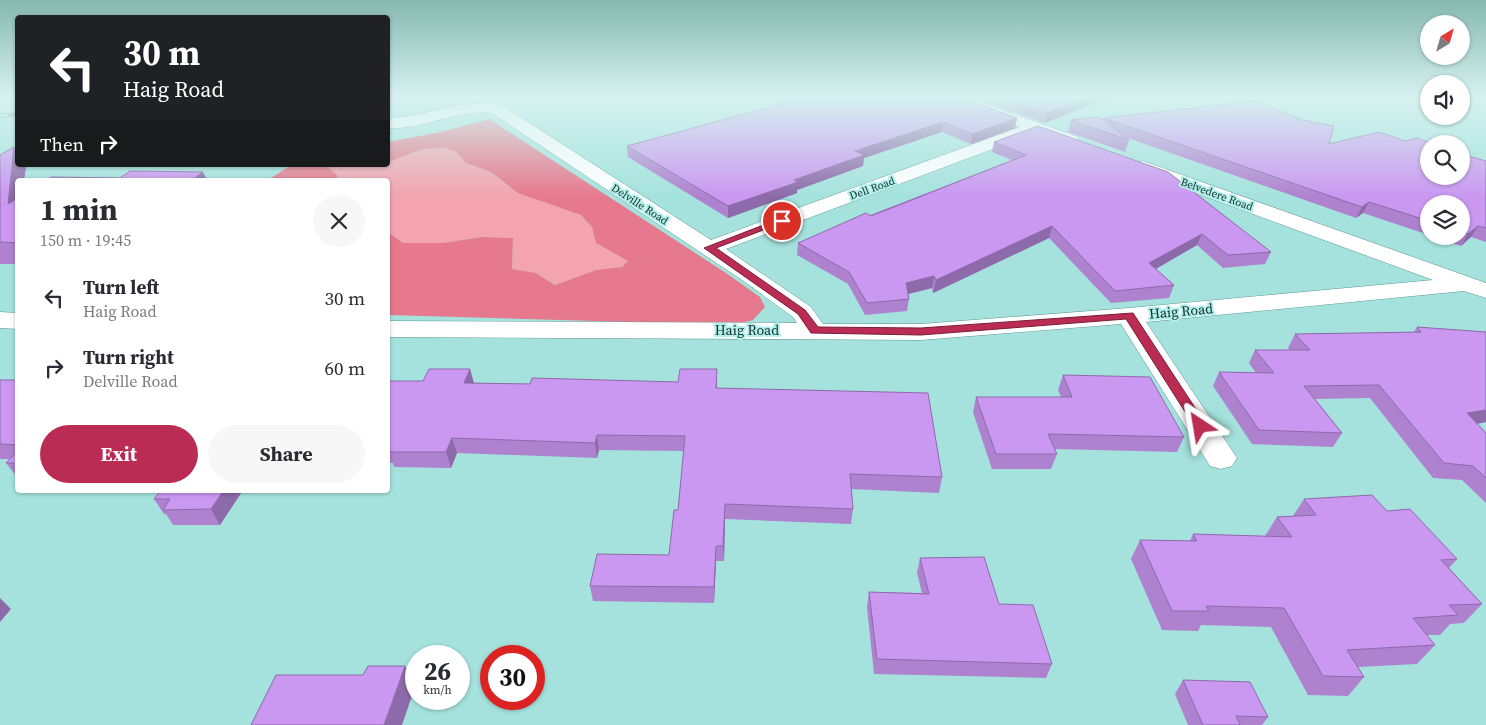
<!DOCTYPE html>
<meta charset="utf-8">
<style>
body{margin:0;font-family:"Source Serif 4",serif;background:#f7f7f7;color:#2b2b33;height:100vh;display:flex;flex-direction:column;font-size:19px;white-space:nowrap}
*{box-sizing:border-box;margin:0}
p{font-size:16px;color:#7c7c81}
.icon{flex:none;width:28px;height:28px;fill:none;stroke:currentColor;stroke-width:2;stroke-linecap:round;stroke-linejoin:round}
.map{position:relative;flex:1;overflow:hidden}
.side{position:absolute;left:15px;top:178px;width:375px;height:315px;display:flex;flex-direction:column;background:#fff;border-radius:5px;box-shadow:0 1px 4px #0004}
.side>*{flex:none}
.hud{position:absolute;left:15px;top:15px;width:375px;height:152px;border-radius:5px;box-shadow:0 1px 4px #0004;background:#202124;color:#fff;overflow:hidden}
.needle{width:32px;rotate:37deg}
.controls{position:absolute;left:1420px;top:15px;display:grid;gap:10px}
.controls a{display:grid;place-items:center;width:50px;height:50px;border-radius:50%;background:#fff;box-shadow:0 1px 4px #0004;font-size:25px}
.speed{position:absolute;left:405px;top:645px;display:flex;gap:10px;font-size:25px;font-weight:700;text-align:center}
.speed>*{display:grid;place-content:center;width:65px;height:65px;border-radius:50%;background:#fff;box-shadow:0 1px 4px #0004;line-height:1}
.speed small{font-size:12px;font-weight:400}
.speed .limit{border:8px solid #d22;background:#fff;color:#111}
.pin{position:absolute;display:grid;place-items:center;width:42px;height:42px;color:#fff;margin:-21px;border:2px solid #fff;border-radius:50%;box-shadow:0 1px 5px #0007}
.me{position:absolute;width:55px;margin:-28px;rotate:327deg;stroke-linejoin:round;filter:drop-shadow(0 0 4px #0008)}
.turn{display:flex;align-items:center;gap:18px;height:105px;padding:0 25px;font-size:22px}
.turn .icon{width:65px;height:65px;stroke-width:2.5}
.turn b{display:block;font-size:35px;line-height:42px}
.then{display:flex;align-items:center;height:48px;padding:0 25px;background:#0003;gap:10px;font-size:19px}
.round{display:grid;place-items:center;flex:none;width:52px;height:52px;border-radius:26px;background:#f7f7f7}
.headline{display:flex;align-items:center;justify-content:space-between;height:85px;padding:0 25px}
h1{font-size:30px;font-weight:700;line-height:38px}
.cta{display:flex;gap:10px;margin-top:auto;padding:10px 25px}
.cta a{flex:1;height:58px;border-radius:30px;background:#bb2c55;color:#fff;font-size:20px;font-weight:700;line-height:58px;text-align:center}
.cta a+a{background:#f7f7f7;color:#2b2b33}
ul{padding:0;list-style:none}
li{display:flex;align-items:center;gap:15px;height:70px;padding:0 25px}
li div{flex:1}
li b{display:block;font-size:19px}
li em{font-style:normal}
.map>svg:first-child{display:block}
</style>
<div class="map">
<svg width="1486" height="725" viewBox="0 0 1486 725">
<rect width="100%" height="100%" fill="#a5e2dd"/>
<!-- green -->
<path fill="#f3a4b0" d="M445,148L456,152L466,163L491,172L518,193L581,215L592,227L596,243L628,261L622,267L596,270L556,285L536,273L512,269L513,238L482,237L443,243H403L388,232V180H338L337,175L329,168L332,165H388V162L423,149Z"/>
<!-- forest -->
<path fill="#e6798d" d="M489,119L726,273L760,297L765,307L753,320L733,325L388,315V232L403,243H443L482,237L513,238L512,269L536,273L555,285L596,270L622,267L628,261L596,243L592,227L581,215L518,193L491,172L466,163L456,152L445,148L423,149L388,162V142L441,132Z
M291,165H332L329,168L337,175L338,180H268Z"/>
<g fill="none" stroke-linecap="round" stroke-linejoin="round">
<!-- street casing -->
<g stroke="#5b9692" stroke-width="1">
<path id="street" d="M941,96H963L1076,136L1079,140L1076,144H1064L1035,133L726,249L811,307L823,324H921L1129,308L1433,280L1136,171L1133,167L1136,163L1143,161L1486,283V298L1464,291L1146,322L1237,458L1232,466L1221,469L1210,466L1121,324L921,340L388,337V321L797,323L793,317L745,282L492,113C456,109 424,130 388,128V118C426,118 464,96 503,106L711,240L1020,127L943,99Z
M0,312L18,313V329L0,328Z"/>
</g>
<!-- street -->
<use href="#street" fill="#fff" fill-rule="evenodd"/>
<!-- rail casing -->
<g stroke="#63908c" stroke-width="4">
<path id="rail" d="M0,116L18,114"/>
</g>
<!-- rail -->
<use href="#rail" stroke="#b2f0ea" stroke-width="2.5" stroke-dasharray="8" stroke-linecap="butt"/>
</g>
<!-- wall -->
<path fill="#ae82cf" d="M774,96L1017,118L1015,128L971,144L942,132L864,158L863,166L797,190V193L728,218L628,157L627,146L775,105H774Z
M968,96H1111L1045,123Z
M1103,118L1329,144L1429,176L1486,161V242L1471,237L1461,246L1432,236H1461V204H1429V235L1363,213L1356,218L1125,137L1129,140L1125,152L1068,132L1071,120L1102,119Z
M994,142L1271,252L1265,264L1223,268L1197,245L1156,269L1174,285L1169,298L1111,303L1049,238L933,293L932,288L908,294L909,299L907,311L865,315L848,284L797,255L798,243L1012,160L992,152Z
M14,147L18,153V165H25L26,167L24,180H18V264H0V155Z
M1417,327L1486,332V422L1477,424L1486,433V503L1462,480L1433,478L1370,398L1315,399L1342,433L1333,447L1252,444L1213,386L1219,372L1256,373L1249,363L1255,350H1290L1288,348L1295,334L1414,332Z
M470,369L474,383L530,384H717V388L942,477L939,493L851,489L853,509L851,524L725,519L724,561H716L714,603L593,601L590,586L669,555L678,510L684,451L599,450L597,458L457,453L451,468L394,467L393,463H388V381H423Z
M1063,375L1184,437L1177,452L1055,449L1057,454L1051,469H992L973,412L976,397H1061L1058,390Z
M0,380H18V478L6,463L9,459H0Z
M243,490L220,525H173L166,514H164L154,499Z
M1304,499L1387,511L1457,559L1449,568L1482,604L1464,623L1450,624L1440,635H1427L1435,645L1417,664L1358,667L1364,677L1348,696L1308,695L1271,627L1201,625L1198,631L1162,630L1131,559L1140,540L1190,541L1193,534L1265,536L1277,517L1293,516Z
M920,558L999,604L1052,664L1046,678L874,674L867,607L869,592L922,593L917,573Z
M1183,680L1268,717L1262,725H1188L1175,694Z"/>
<!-- shaded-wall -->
<path fill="#8d6aa9" d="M1091,96H1111L1045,123L1047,113Z
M1017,118L1015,128L971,144L972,134Z
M943,122L942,132L864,158L863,166L797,190V193L728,218V206L794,180L855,151Z
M14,147L18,153V165H25L26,167L24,180H18V220L8,204Z
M203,172L207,180L195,178Z
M1369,202L1363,213L1356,218L1362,207Z
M1052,226L1049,238L933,293L936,280Z
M1478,226L1471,237L1461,246L1468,234Z
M1202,234L1197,245L1145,275L1149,263Z
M934,276L932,288L904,295L906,283Z
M470,369L474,384L464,383Z
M717,369V384L716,403V388Z
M1486,410V422L1457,427L1467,413Z
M597,435L599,450L597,458L595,443Z
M452,438L457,453L451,468L446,452Z
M224,490H243L220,525L211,509Z
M725,504V519L724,561L723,546Z
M716,546V561L714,603V587Z
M0,598L11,609L0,622Z
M405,666L415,687L402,725H384Z"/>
<!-- building -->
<path fill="#ca97f1" stroke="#8d6aa9" d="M775,96H956L1017,118L972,134L943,122L855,151L864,155L794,180L798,182L728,206L627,146L789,102Z
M996,96H1091L1047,113Z
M1254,101L1302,120L1334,126L1329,144L1379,132L1405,141L1417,138L1433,144H1429V176H1461V154L1486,161V228L1478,226L1468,234L1461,232V204H1429V221L1369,202L1362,207L1103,118Z
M1099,117L1129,140L1071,120Z
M1038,126L1168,172L1271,252L1228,255L1202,234L1149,263L1174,285L1115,291L1052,226L936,280L934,276L906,283L909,299L867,303L849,272L798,243L866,213L871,216L1026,155L994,142Z
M14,147L8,204L18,198V243L0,242V155Z
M130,171L203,172L195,178L233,180H47L51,177L120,178Z
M1417,327L1486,332V410L1467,413L1486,433V478L1473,466L1444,463L1379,385L1304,386L1342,433L1259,430L1219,372L1274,373L1255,350H1310L1295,334L1421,332Z
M429,369H470L464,383L530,384L532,378L678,382L680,369H717L716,388L928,393L942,477L850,474L853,509L725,504L723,546H716L714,587L590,586L597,554L669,555L674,510H678L685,436L597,435L595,443L452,438L446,452H388L390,448H388V381H423Z
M1063,375L1150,377L1184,437L1048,434L1057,454H996L976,397H1072Z
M0,380H18V445L0,444Z
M18,451V463H6Z
M161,490H224L211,509L163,510L170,499H154Z
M1372,495L1387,511L1410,509L1457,559L1441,560L1482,604L1449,605L1458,615L1413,618L1435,645L1347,650L1364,677L1323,676L1284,608L1206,606L1209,611H1172L1140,540L1197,541L1193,534L1292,537L1277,517L1316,515L1304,499Z
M984,557L999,604L1033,605L1052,664L877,659L869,592L929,594L920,558Z
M368,666H405L384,725H251L276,675H363Z
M1183,680L1250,682L1268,717L1236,716L1240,725H1203Z"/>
<!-- sky -->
<linearGradient id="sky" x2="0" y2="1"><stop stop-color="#85b8b0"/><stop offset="0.49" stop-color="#d6f2f0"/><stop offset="1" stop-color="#d6f2f0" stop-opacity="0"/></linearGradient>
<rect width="1486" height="197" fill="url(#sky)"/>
<!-- route -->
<path fill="#bb2c55" stroke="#7a1d37" d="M779,219L787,221L716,248L805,310L818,327L921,328L1133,313L1207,426L1200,430L1196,429L1126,319L921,335L811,333L798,314L704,248Z"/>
<g text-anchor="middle" stroke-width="4" stroke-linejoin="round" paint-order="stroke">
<!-- far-street labels -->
<g font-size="11" fill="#152e2c" stroke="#b2f0ea">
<text transform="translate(872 188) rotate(-20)" y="4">Dell Road</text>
<text transform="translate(1217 194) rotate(20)" y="4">Belvedere Road</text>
<text transform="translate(640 204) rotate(33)" y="4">Delville Road</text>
</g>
<!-- street labels -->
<g font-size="14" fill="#152e2c" stroke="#b2f0ea">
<text transform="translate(1181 311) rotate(-5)" y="5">Haig Road</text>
<text x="747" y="335">Haig Road</text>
</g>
</g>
</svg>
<div class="controls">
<a><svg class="needle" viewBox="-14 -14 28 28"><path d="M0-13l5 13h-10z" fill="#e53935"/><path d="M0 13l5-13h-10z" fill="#7c7c81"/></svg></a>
<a><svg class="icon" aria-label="sound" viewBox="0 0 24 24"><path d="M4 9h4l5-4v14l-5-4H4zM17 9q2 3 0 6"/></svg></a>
<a><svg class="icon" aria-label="search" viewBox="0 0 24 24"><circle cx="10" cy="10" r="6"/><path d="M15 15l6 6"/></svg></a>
<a><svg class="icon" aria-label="layers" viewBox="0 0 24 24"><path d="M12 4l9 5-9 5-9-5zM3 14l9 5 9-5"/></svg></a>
</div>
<div class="speed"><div>26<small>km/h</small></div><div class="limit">30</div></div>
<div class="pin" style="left:782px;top:221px;background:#d93025"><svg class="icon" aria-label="arrive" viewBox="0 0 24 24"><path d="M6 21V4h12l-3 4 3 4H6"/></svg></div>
<svg class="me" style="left:1200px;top:426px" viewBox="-20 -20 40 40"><path d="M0-17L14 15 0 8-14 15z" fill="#bb2c55" stroke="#fff" stroke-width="4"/></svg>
<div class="hud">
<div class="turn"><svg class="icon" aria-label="left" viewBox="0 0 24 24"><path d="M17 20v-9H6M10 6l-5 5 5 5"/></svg><div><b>30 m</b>Haig Road</div></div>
<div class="then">Then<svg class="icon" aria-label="right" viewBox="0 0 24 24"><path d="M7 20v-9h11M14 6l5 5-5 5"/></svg></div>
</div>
<section class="side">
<div class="headline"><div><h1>1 min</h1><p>150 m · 19:45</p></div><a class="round"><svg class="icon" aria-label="close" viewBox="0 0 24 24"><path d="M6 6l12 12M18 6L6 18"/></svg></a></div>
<ul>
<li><svg class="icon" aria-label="left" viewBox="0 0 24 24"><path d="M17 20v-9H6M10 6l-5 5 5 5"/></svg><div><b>Turn left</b><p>Haig Road</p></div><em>30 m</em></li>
<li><svg class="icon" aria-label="right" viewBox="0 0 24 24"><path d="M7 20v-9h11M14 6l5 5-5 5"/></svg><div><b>Turn right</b><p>Delville Road</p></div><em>60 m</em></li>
</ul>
<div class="cta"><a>Exit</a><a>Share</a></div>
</section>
</div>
